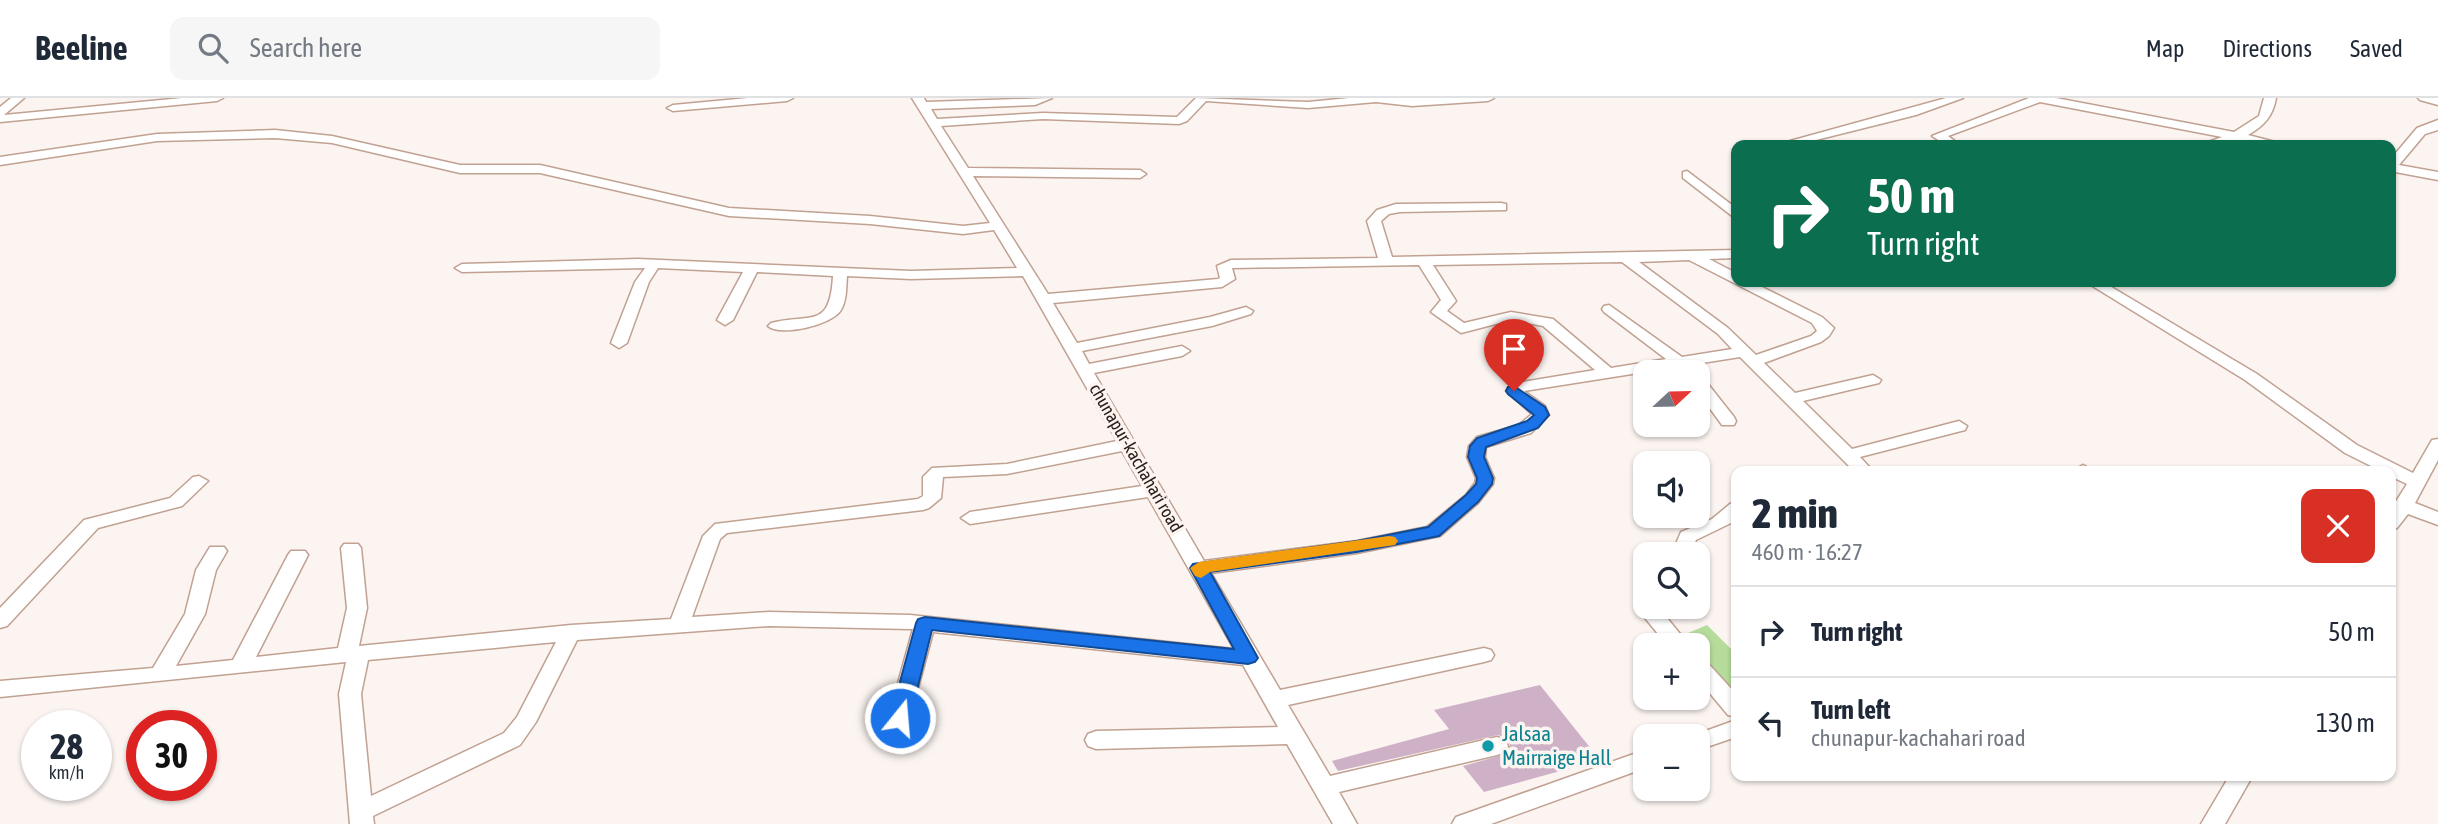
<!DOCTYPE html>
<meta charset="utf-8">
<style>
body{margin:0;font-family:"Asap Condensed",sans-serif;background:#f6f6f7;color:#1f2937;height:100vh;display:flex;flex-direction:column;font-size:26px;white-space:nowrap}
*{box-sizing:border-box;margin:0}
p{font-size:23px;color:#747a83}
.icon{flex:none;width:38px;height:38px;fill:none;stroke:currentColor;stroke-width:2;stroke-linecap:round;stroke-linejoin:round}
.map{position:relative;flex:1;overflow:hidden}
.sheet{position:absolute;left:1731px;top:368px;width:665px;height:315px;display:flex;flex-direction:column;background:#fff;border-radius:14px;box-shadow:0 2px 5px #0004}
.sheet>*{flex:none}
.guide{position:absolute;left:1731px;top:42px;width:665px;height:147px;border-radius:14px;box-shadow:0 2px 5px #0004;background:#0b6e4f;color:#fff;overflow:hidden}
.needle{width:46px;rotate:68deg}
.fabs{position:absolute;left:1633px;top:262px;display:grid;gap:14px}
.fabs a{display:grid;place-items:center;width:77px;height:77px;border-radius:14px;background:#fff;box-shadow:0 2px 5px #0004;font-size:35px}
.speed{position:absolute;left:21px;top:612px;display:flex;gap:14px;font-size:35px;font-weight:700;text-align:center}
.speed>*{display:grid;place-content:center;width:91px;height:91px;border-radius:50%;background:#fff;box-shadow:0 2px 5px #0004;line-height:1}
.speed small{font-size:18px;font-weight:400}
.speed .limit{border:10px solid #d22;background:#fff;color:#111}
.pin{position:absolute;display:grid;place-items:center;width:60px;height:60px;color:#fff;margin:-72px -30px;border-radius:50% 50% 50% 0;rotate:-45deg;box-shadow:0 0 7px #0007}
.pin .icon{rotate:45deg}
.me{position:absolute;width:77px;margin:-38px;rotate:17deg;stroke-linejoin:round;filter:drop-shadow(0 0 5px #0008)}
.turn{display:flex;align-items:center;gap:24px;height:147px;padding:0 21px;font-size:32px}
.turn .icon{width:91px;height:91px;stroke-width:2.5}
.turn b{display:block;font-size:49px;line-height:60px}
.round{display:grid;place-items:center;flex:none;width:74px;height:74px;border-radius:14px;background:#f6f6f7}
.headline{display:flex;align-items:center;justify-content:space-between;height:119px;padding:0 21px}
h1{font-size:42px;font-weight:800;line-height:52px}
ul{padding:0;list-style:none}
li{display:flex;align-items:center;gap:21px;height:91px;padding:0 21px;border-top:2px solid #e0e1e3}
li div{flex:1}
li b{display:block;font-size:26px}
li em{font-style:normal}
header{display:flex;align-items:center;gap:42px;box-sizing:border-box;height:98px;padding:0 35px;background:#fff;border-bottom:2px solid #e0e1e3}
header strong{font-size:33px}
nav{display:flex;gap:38px;margin-inline-start:auto;font-size:24px}
.search{width:490px;height:63px;background:#f6f6f7;display:flex;align-items:center;gap:18px;box-sizing:border-box;padding:0 24px;border-radius:14px;color:#747a83;font-size:26px}
.map>svg:first-child{display:block}
</style>
<header>
<strong>Beeline</strong>
<div class="search"><svg class="icon" aria-label="search" viewBox="0 0 24 24"><circle cx="10" cy="10" r="6"/><path d="M15 15l6 6"/></svg>Search here</div>
<nav><a>Map</a><a>Directions</a><a>Saved</a></nav>
</header>
<div class="map">
<svg width="2438" height="726" viewBox="0 0 2438 726">
<rect width="100%" height="100%" fill="#fbf4f1"/>
<!-- green -->
<path fill="#b6dc9b" d="M1707,527L1736,556V603L1698,557V548H1689L1681,538Z"/>
<!-- building -->
<path fill="#ceb1c6" d="M1540,587L1600,662L1484,694L1463,668L1506,656L1510,647L1506,640L1498,637L1338,673L1332,663L1449,631L1434,612Z"/>
<g fill="none" stroke-linecap="round" stroke-linejoin="round">
<!-- minor casing -->
<g stroke="#c1a191" stroke-width="3">
<path id="minor" d="M11,0H24L4,17L182,0H223L217,3L0,24V9Z
M748,0H793L787,3L673,13L667,10L673,7Z
M912,0H924L926,4L1052,0L1035,7L931,11L937,21L1043,15L1177,19L1196,0L1308,4L1349,0H1494L1488,3L1412,8L1376,4L1308,10L1206,3L1187,23L1179,26L1043,21L941,28L968,70L1140,72L1146,76L1140,80L973,78L1048,196L1218,181L1220,180L1217,168L1231,162L1378,160L1367,123L1377,112L1396,106L1501,105L1506,106V112L1400,114L1389,116L1381,123L1392,159L1736,152V160L1709,161L1736,175V184H1752L1822,219L1834,230L1829,238L1821,244L1764,265L1795,295L1873,277L1881,282L1879,285L1803,303L1852,351L1959,323L1967,328L1965,332L1860,359L1873,373H1854L1740,259L1524,293L1545,308L1549,317L1531,335L1486,349L1485,359L1494,380L1493,386L1478,405L1440,438L1357,455L1211,475L1280,592L1484,550L1491,552L1494,557L1491,562L1484,564L1288,607L1330,678L1497,639L1505,642L1508,648L1505,654L1497,657L1339,694L1357,726H1333L1287,646L1096,651L1088,648L1085,642L1088,636L1096,633L1278,629L1243,567L933,534L905,639L902,645L894,648L886,645L883,639L913,531H910L769,528L577,542L536,624L520,647L373,718L374,726H350L339,596L346,564L0,599V583L153,570L185,516L196,472L210,449H224L227,453L216,472L205,516L176,568L233,562L288,457L291,453H305L308,457L256,559L338,550L347,510L341,450L344,446H358L361,450L367,510L359,548L571,527L671,521L703,438L715,426L918,401L923,398V379L932,370L1007,366L1117,343L1023,178L911,181L847,178C846,189 847,202 841,212C832,227 781,239 768,228L771,225C811,215 830,232 833,178L757,174L733,222L725,227L717,222L743,174L658,170L649,184L627,245L619,250L611,245L635,184L645,170L462,174L455,170L462,166L638,161L911,173L1017,170L994,132L963,136L870,126L729,118L540,75H460L332,45L275,40L157,43L0,67V59L157,36L275,32L332,38L460,67H540L729,110L870,118L963,128L990,125ZM1689,162L1812,225L1817,233L1811,238L1756,257L1728,230L1639,164ZM1622,164L1718,236L1732,251L1682,259L1609,207L1604,208L1602,211L1604,214L1666,261L1611,270L1553,221L1511,214L1464,225L1447,213L1456,203L1433,167ZM1419,167L1441,202L1431,214L1461,235L1511,222L1543,228L1595,272L1511,286L1506,293L1532,316L1519,327L1477,339L1469,348L1467,359L1476,380L1475,385L1466,397L1427,429L1357,443L1204,463L1094,275L1182,258L1190,253L1182,248L1089,266L1082,253L1212,228L1251,216L1253,213L1246,209L1210,219L1077,245L1053,205L1222,189L1235,181L1232,170ZM1122,353L1142,388L970,414L961,420L970,426L1148,399L1234,551L910,517L769,514L692,519L720,441L727,435L923,412L929,410L941,400L943,379L1007,376ZM556,544L517,619L504,635L371,698L361,596L368,562Z
M1946,0H1963L1916,17L1796,47L1790,43Z
M2029,0H2056L2234,34L2259,18L2264,0H2276C2273,18 2264,28 2248,37L2287,47H2264L2236,42L2219,47H2200L2222,39L2040,4L1948,38L1960,47H1946L1932,38Z
M2418,0H2438V7L2420,2Z
M2438,22V32L2425,36L2399,67L2438,74V82L2390,73V62L2417,30Z
M1687,73L1736,110V121L1683,80V74Z
M2086,184H2103L2257,276L2357,347L2413,375L2432,342L2438,341V362L2415,405L2438,414V427L2408,416L2397,430L2390,432V413L2407,386L2390,378V373H2381L2345,355L2245,282Z
M1698,279L1704,281L1734,319L1736,323L1734,327H1722L1698,294Z
M2083,367L2092,372L2073,373Z
M199,378L208,383L182,408L98,430L7,528L0,530V510L84,422L170,400L193,379Z
M1736,404V421L1731,425L1696,442L1690,457H1671L1681,434L1712,421L1730,406Z
M1645,502V509H1658L1690,548H1668L1636,509L1639,504Z
M1698,559L1705,562L1736,596V619L1728,617L1698,581Z
M1736,622V639L1698,652V639H1689Z
M1645,652V670L1491,726H1452L1456,719Z
M2230,677H2253L2225,726H2201Z"/>
</g>
<!-- minor -->
<use href="#minor" fill="#fff" fill-rule="evenodd"/>
</g>
<!-- route -->
<path fill="#1a73e8" stroke="#114b97" stroke-width="2" d="M1514,288L1545,309L1549,317L1538,330L1486,349L1484,359L1493,380L1492,386L1478,404L1439,438L1357,454L1210,474L1258,560L1255,564L1248,566L932,532L910,620L907,625L900,627L893,625L890,620L916,525L918,521L925,519L1234,551L1190,470L1193,466L1357,443L1428,429L1466,397L1476,386L1477,380L1468,359L1470,348L1477,340L1527,323L1534,317L1508,296L1506,293L1508,289Z"/>
<!-- slow -->
<path fill="#f59e0b" d="M1389,438L1395,439L1398,443L1395,447L1210,474L1201,480L1195,478L1190,470L1199,464Z"/>
<!-- markers -->
<circle fill="#0f9aa8" stroke="#fbf4f1" stroke-width="2.5" cx="1488" cy="648" r="7"/>
<g text-anchor="middle" stroke-width="7" stroke-linejoin="round" paint-order="stroke">
<!-- street labels -->
<g font-size="18" fill="#2c201a" stroke="#fbf4f1">
<text transform="translate(1136 360) rotate(60)" y="6">chunapur-kachahari road</text>
</g>
<!-- near-culture labels -->
<g font-size="21" fill="#0d838f" stroke="#fbf4f1" text-anchor="start">
<text x="1502" y="643">Jalsaa<tspan x="1502" dy="24">Mairraige Hall</tspan></text>
</g>
</g>
</svg>
<div class="fabs">
<a><svg class="needle" viewBox="-14 -14 28 28"><path d="M0-13l5 13h-10z" fill="#e53935"/><path d="M0 13l5-13h-10z" fill="#747a83"/></svg></a>
<a><svg class="icon" aria-label="sound" viewBox="0 0 24 24"><path d="M4 9h4l5-4v14l-5-4H4zM17 9q2 3 0 6"/></svg></a>
<a><svg class="icon" aria-label="search" viewBox="0 0 24 24"><circle cx="10" cy="10" r="6"/><path d="M15 15l6 6"/></svg></a>
<a>+</a>
<a>−</a>
</div>
<div class="speed"><div>28<small>km/h</small></div><div class="limit">30</div></div>
<div class="pin" style="left:1514px;top:293px;background:#d93025"><svg class="icon" aria-label="arrive" viewBox="0 0 24 24"><path d="M6 21V4h12l-3 4 3 4H6"/></svg></div>
<svg class="me" style="left:900px;top:620px" viewBox="-20 -20 40 40"><circle r="17" fill="#1a73e8" stroke="#fff" stroke-width="3"/><path d="M0-11L8 9 0 5-8 9z" fill="#fff"/></svg>
<div class="guide">
<div class="turn"><svg class="icon" aria-label="right" viewBox="0 0 24 24"><path d="M7 20v-9h11M14 6l5 5-5 5"/></svg><div><b>50 m</b>Turn right</div></div>
</div>
<section class="sheet">
<div class="headline"><div><h1>2 min</h1><p>460 m · 16:27</p></div><a class="round" style="background:#d93025;color:#fff"><svg class="icon" aria-label="close" viewBox="0 0 24 24"><path d="M6 6l12 12M18 6L6 18"/></svg></a></div>
<ul>
<li><svg class="icon" aria-label="right" viewBox="0 0 24 24"><path d="M7 20v-9h11M14 6l5 5-5 5"/></svg><div><b>Turn right</b></div><em>50 m</em></li>
<li><svg class="icon" aria-label="left" viewBox="0 0 24 24"><path d="M17 20v-9H6M10 6l-5 5 5 5"/></svg><div><b>Turn left</b><p>chunapur-kachahari road</p></div><em>130 m</em></li>
</ul>
</section>
</div>
